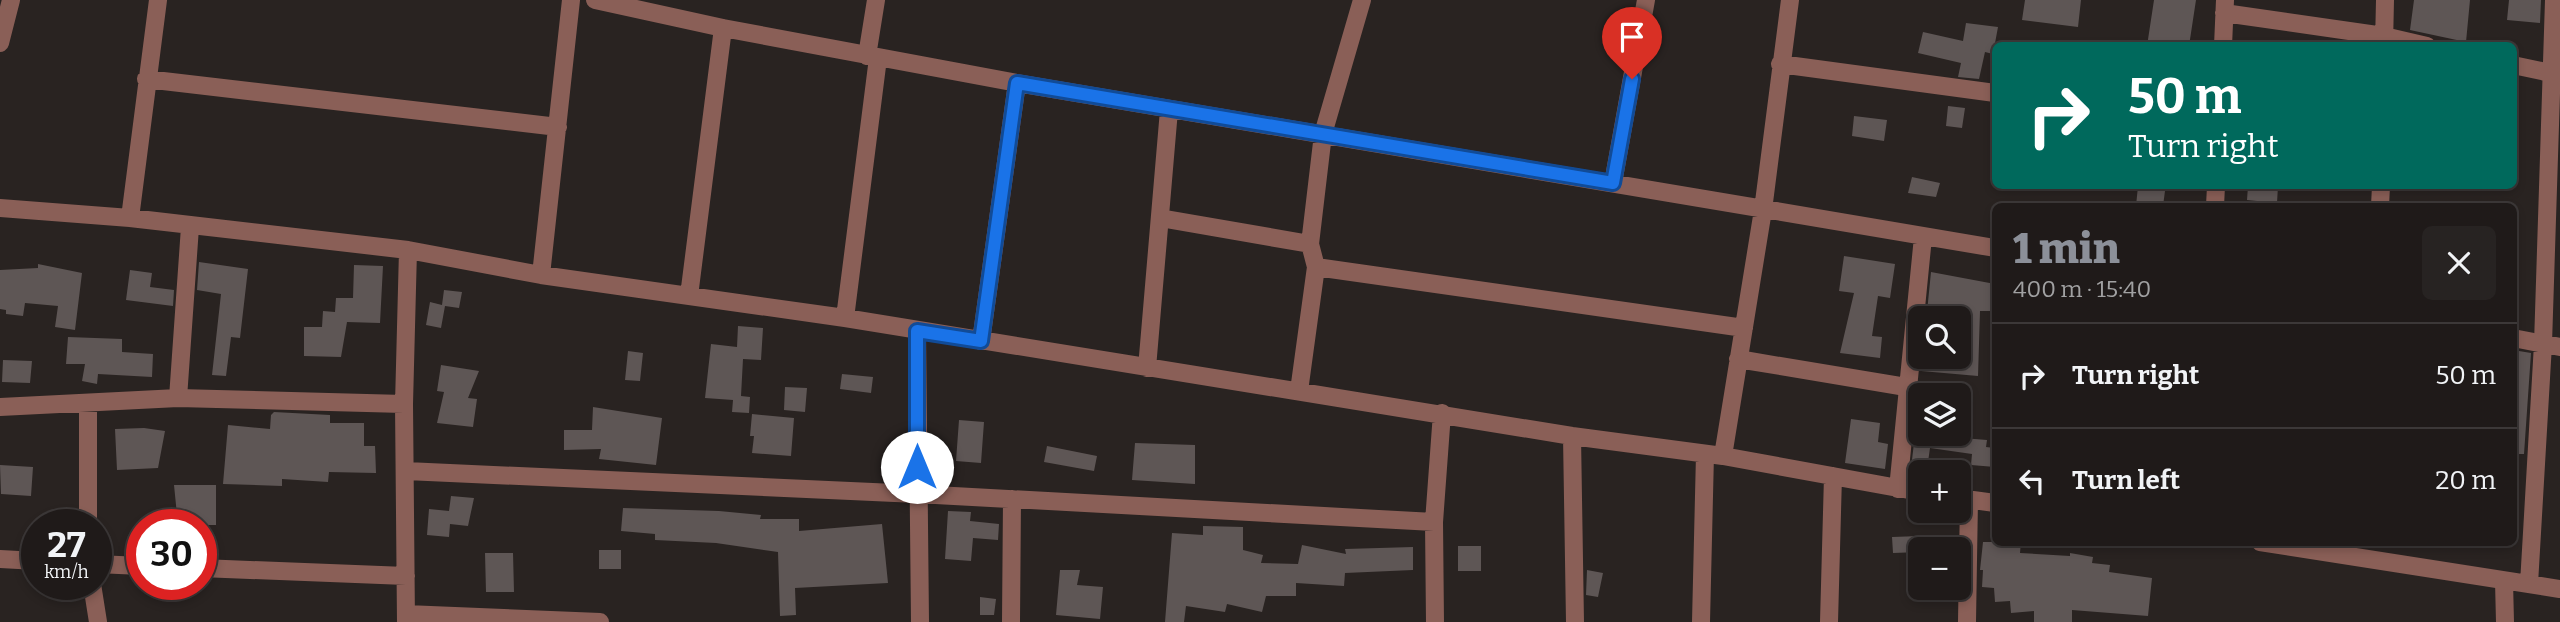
<!DOCTYPE html>
<meta charset="utf-8">
<style>
body{margin:0;font-family:Bitter,serif;background:#272322;color:#f1f3f6;height:100vh;display:flex;flex-direction:column;font-size:26px;white-space:nowrap}
*{box-sizing:border-box;margin:0}
p{font-size:23px;color:#a1a1a2}
.icon{flex:none;width:38px;height:38px;fill:none;stroke:currentColor;stroke-width:2;stroke-linecap:round;stroke-linejoin:round}
.map{position:relative;flex:1;overflow:hidden}
.details{position:absolute;left:1992px;top:203px;width:525px;height:343px;display:flex;flex-direction:column;background:#1f1a19;border-radius:10px;box-shadow:0 4px 10px #0003,0 0 0 2px #3c3838}
.details>*{flex:none}
.top-card{position:absolute;left:1992px;top:42px;width:525px;height:147px;border-radius:10px;box-shadow:0 4px 10px #0003,0 0 0 2px #3c3838;background:#00695c;color:#fff;overflow:hidden}
.fabs{position:absolute;left:1908px;top:306px;display:grid;gap:14px}
.fabs a{display:grid;place-items:center;width:63px;height:63px;border-radius:10px;background:#1f1a19;box-shadow:0 4px 10px #0003,0 0 0 2px #3c3838;font-size:35px}
.speed{position:absolute;left:21px;top:509px;display:flex;gap:14px;font-size:35px;font-weight:700;text-align:center}
.speed>*{display:grid;place-content:center;width:91px;height:91px;border-radius:50%;background:#1f1a19;box-shadow:0 4px 10px #0003,0 0 0 2px #3c3838;line-height:1}
.speed small{font-size:18px;font-weight:400}
.speed .limit{border:10px solid #d22;background:#fff;color:#111}
.pin{position:absolute;display:grid;place-items:center;width:60px;height:60px;color:#fff;margin:-72px -30px;border-radius:50% 50% 50% 0;rotate:-45deg;box-shadow:0 0 7px #0007}
.pin .icon{rotate:45deg}
.me{position:absolute;width:77px;margin:-38px;rotate:0deg;stroke-linejoin:round;filter:drop-shadow(0 0 5px #0008)}
.turn{display:flex;align-items:center;gap:24px;height:147px;padding:0 21px;font-size:32px}
.turn .icon{width:91px;height:91px;stroke-width:2.5}
.turn b{display:block;font-size:49px;line-height:60px}
.round{display:grid;place-items:center;flex:none;width:74px;height:74px;border-radius:10px;background:#272322}
.head{display:flex;align-items:center;justify-content:space-between;height:119px;padding:0 21px}
h1{font-size:42px;font-weight:800;line-height:52px;color:#8c9099}
ul{padding:0;list-style:none}
li{display:flex;align-items:center;gap:21px;height:105px;padding:0 21px;border-top:2px solid #3c3838}
li div{flex:1}
li b{display:block;font-size:26px}
li em{font-style:normal}
.map>svg:first-child{display:block}
</style>
<div class="map">
<svg width="2560" height="622" viewBox="0 0 2560 622">
<rect width="100%" height="100%" fill="#292321"/>
<!-- building -->
<path fill="#5e5655" d="M2025,0H2081L2078,27L2022,20Z
M2154,0H2196L2189,46H2147Z
M2414,0H2470L2466,42L2410,30Z
M2509,0H2541L2540,23L2507,20Z
M1966,23L1998,27L1993,54L1985,52L1979,79L1958,77L1961,63L1918,53L1923,32L1963,41Z
M1948,106L1965,108L1962,128L1946,126Z
M1854,116L1887,120L1884,141L1852,136Z
M1912,177L1940,183L1936,197L1908,193Z
M2138,186H2156L2155,191H2165L2163,206H2136Z
M2248,186H2278L2277,203L2247,200Z
M1844,256L1895,264L1890,298L1878,296L1872,336L1882,337L1880,358L1840,353L1854,293L1839,291Z
M199,262L248,269L240,338L231,337L226,376L212,375L221,294L197,290Z
M38,264L82,273L75,330L55,327L58,306L25,303L23,316L6,314V310L0,309V270L38,268Z
M354,265L383,266L380,323L347,322L341,357L304,356V327H322L323,311L335,312L336,298H353Z
M130,270L152,273L150,287L174,290L173,306L126,300Z
M1931,272L1995,284V311H1980L1978,376L1921,371L1923,357H1958V317L1927,312Z
M444,290L462,292L459,308L445,306L441,328L426,325L430,302L442,305Z
M738,326L763,328L761,360L743,359L741,396L750,397L749,413L732,412L733,400L705,398L711,344L737,347Z
M68,337L122,339V352L153,354L152,377L98,374L97,384L82,381L85,364H66Z
M2513,350L2531,353L2524,454H2513Z
M628,351L643,353L640,381L625,380Z
M3,360L32,361L30,383L2,382Z
M441,365L479,371L468,398L477,399L473,427L437,423L444,392L437,391Z
M842,374L873,377L871,393L840,389Z
M785,387L807,388L805,412L784,410Z
M593,407L662,418L656,465L599,459L601,449L564,450V430H592Z
M274,412L330,415V423H364V446H375L376,473L329,472L328,482L282,479V486L223,484L228,425L270,429L271,415Z
M752,414L794,418L791,456L752,453L754,436H750Z
M1851,419L1880,423L1878,442L1888,444L1885,469L1845,463Z
M959,420L984,422L981,463L956,461Z
M144,428L165,431L158,468L117,470L115,429Z
M1915,434H1951L1950,437L1987,440L1986,447L1995,448V467L1971,465L1972,454L1930,448L1928,462L1912,460Z
M1135,443L1195,445V484L1132,480Z
M1047,446L1097,456L1094,471L1044,462Z
M0,465L33,467L31,496L1,494Z
M174,485H216V525H178Z
M451,496L474,498L468,526L450,524L449,537L427,535L429,509L449,511Z
M623,508L719,511L761,515L760,519H799V531L882,524L888,583L795,588L796,615L780,616L778,552L716,543L655,540V534L621,531Z
M948,511L971,512L970,521L999,524L998,540L973,538L971,561L945,559Z
M1203,526L1243,527V550L1263,555L1261,563L1298,564L1302,545L1346,554L1345,549L1413,547V570L1345,573L1344,586L1296,583V596H1266L1262,612L1227,604L1225,612L1186,606L1184,622H1165L1172,533L1203,535Z
M1920,536V552L1893,553L1892,537Z
M1983,542H2021L2020,553L2070,556V553L2093,557L2092,563L2110,565L2109,572L2152,578L2148,616L2072,610V622H2034V611L2011,613L2010,601L1995,602L1994,588L1982,587L1983,570H1980Z
M1458,546H1481V571H1458Z
M599,550H621V569H599Z
M485,553H513L514,592H486Z
M1060,570H1080L1077,585L1103,587L1100,619L1056,615Z
M1587,570L1603,573L1598,597L1586,595Z
M980,597L996,599L994,615H980Z"/>
<g fill="none" stroke-linecap="round" stroke-linejoin="round">
<!-- minor -->
<path stroke="#8a5f57" stroke-width="18" d="M595,0L723,28L1017,83L1995,248
M2224,13L2384,36L2427,46
M0,43L11,0
M2384,45L2385,0
M2223,46L2225,0
M867,56L876,0
M1780,64L1995,93
M2513,65L2560,75
M146,79L558,127
M1613,183L1646,0
M2215,206L2216,186
M2380,206L2381,186
M0,208L130,218L408,250L541,275L845,318L1572,436L1723,456L1920,492
M130,218L158,0
M1160,218L1310,244
M1316,267L1744,328
M541,275L571,0
M689,296L723,28
M845,318L878,58
M917,331L920,622
M2513,338L2560,347
M981,341L1017,83
M1738,359L1906,387
M1147,368L1169,110
M1299,391L1316,267L1310,244L1323,134L1362,0
M178,398L190,227
M88,403V525
M0,407L178,398L404,404
M1572,436L1575,622
M1723,456L1763,210L1790,0
M406,471L917,494L1434,522
M1898,489L1923,237
M1958,498L1995,503
M2260,542L2560,589
M0,559L37,561
M96,564L142,566
M201,568L406,576
M2504,581L2505,622
M92,584L98,622
M2529,584L2543,344L2554,0
M406,614L600,622
M406,622L404,404L408,250
M1011,622L1012,499
M1435,622L1434,522L1442,413
M1701,622L1705,454
M1829,622L1833,476
M1967,622L1969,499"/>
</g>
<g fill="none" stroke-linecap="round" stroke-linejoin="round">
<!-- route casing -->
<g stroke="#114b97" stroke-width="18">
<path id="route" d="M917,467V331L981,341L1017,83L1613,183L1632,79"/>
</g>
<!-- route -->
<use href="#route" stroke="#1a73e8" stroke-width="12"/>
</g>
</svg>
<div class="fabs">
<a><svg class="icon" aria-label="search" viewBox="0 0 24 24"><circle cx="10" cy="10" r="6"/><path d="M15 15l6 6"/></svg></a>
<a><svg class="icon" aria-label="layers" viewBox="0 0 24 24"><path d="M12 4l9 5-9 5-9-5zM3 14l9 5 9-5"/></svg></a>
<a>+</a>
<a>−</a>
</div>
<div class="speed"><div>27<small>km/h</small></div><div class="limit">30</div></div>
<div class="pin" style="left:1632px;top:79px;background:#d93025"><svg class="icon" aria-label="arrive" viewBox="0 0 24 24"><path d="M6 21V4h12l-3 4 3 4H6"/></svg></div>
<svg class="me" style="left:917px;top:467px" viewBox="-20 -20 40 40"><circle r="19" fill="#fff"/><path d="M0-13L10 11 0 6-10 11z" fill="#1a73e8"/></svg>
<div class="top-card">
<div class="turn"><svg class="icon" aria-label="right" viewBox="0 0 24 24"><path d="M7 20v-9h11M14 6l5 5-5 5"/></svg><div><b>50 m</b>Turn right</div></div>
</div>
<section class="details">
<div class="head"><div><h1>1 min</h1><p>400 m · 15:40</p></div><a class="round"><svg class="icon" aria-label="close" viewBox="0 0 24 24"><path d="M6 6l12 12M18 6L6 18"/></svg></a></div>
<ul>
<li><svg class="icon" aria-label="right" viewBox="0 0 24 24"><path d="M7 20v-9h11M14 6l5 5-5 5"/></svg><div><b>Turn right</b></div><em>50 m</em></li>
<li><svg class="icon" aria-label="left" viewBox="0 0 24 24"><path d="M17 20v-9H6M10 6l-5 5 5 5"/></svg><div><b>Turn left</b></div><em>20 m</em></li>
</ul>
</section>
</div>
